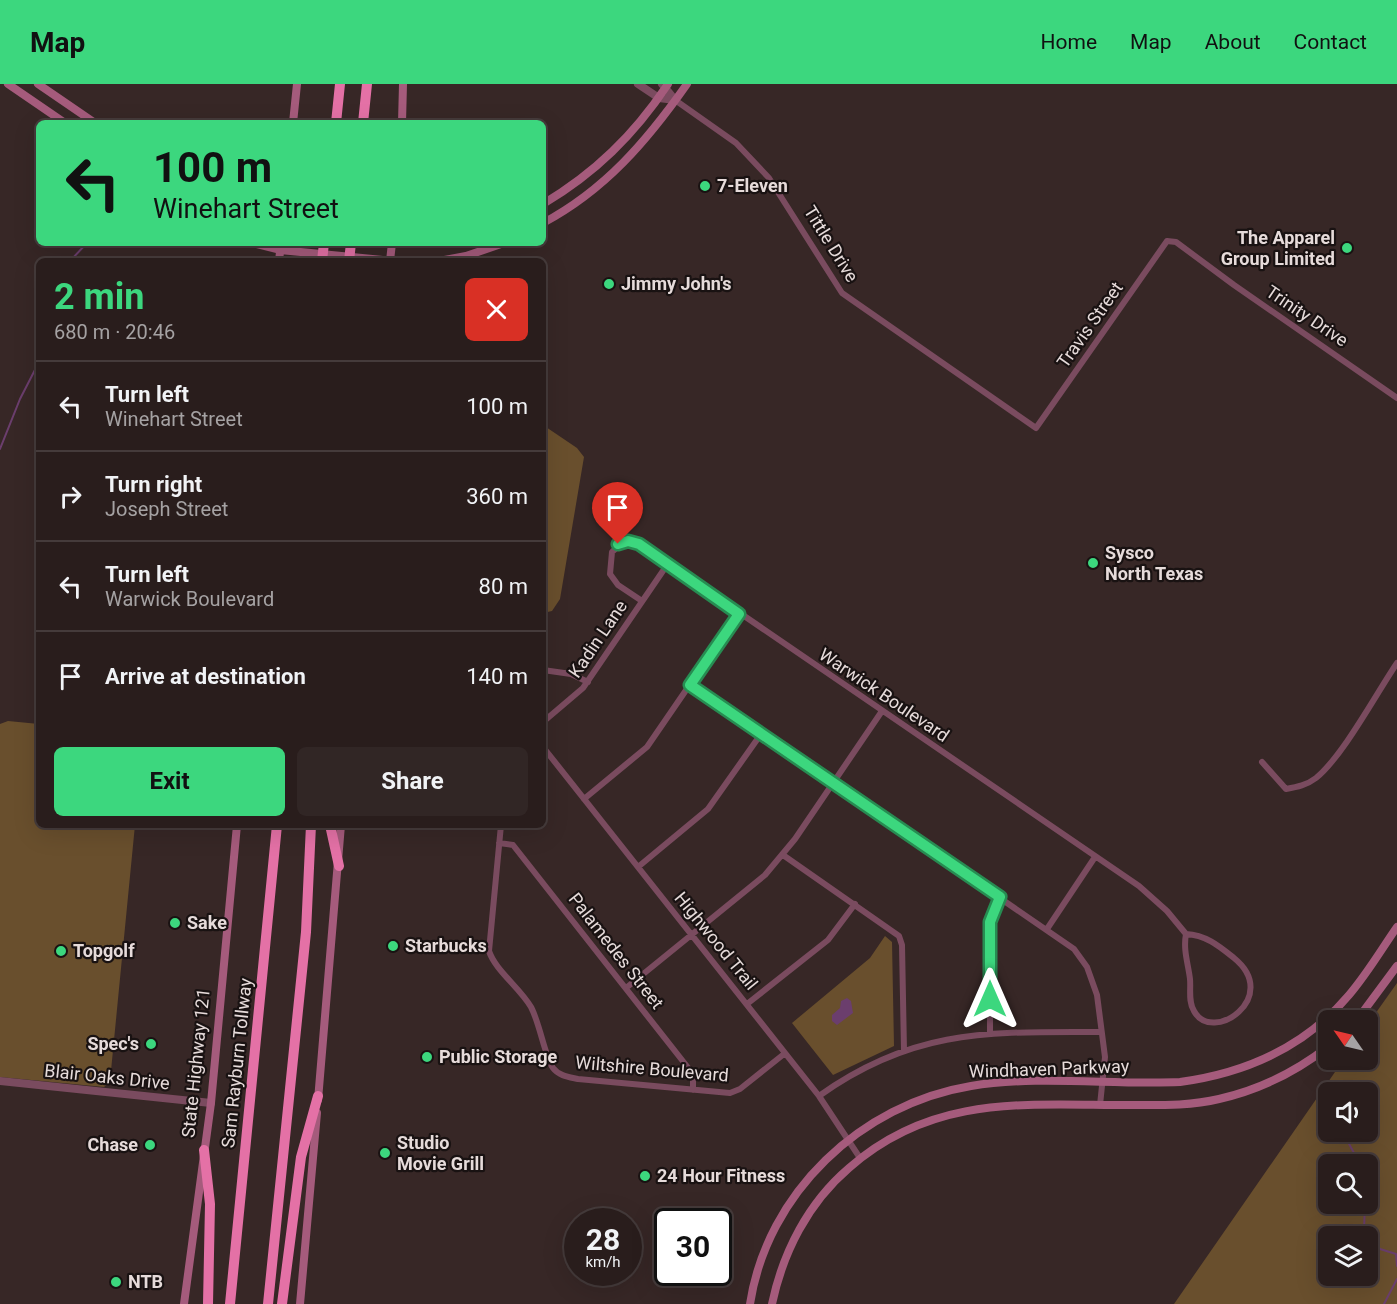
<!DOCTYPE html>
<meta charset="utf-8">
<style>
body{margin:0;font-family:Roboto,sans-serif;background:#312625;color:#f1f3f6;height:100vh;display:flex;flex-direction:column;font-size:22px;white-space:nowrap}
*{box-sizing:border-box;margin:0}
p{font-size:20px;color:#a5a2a3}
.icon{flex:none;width:33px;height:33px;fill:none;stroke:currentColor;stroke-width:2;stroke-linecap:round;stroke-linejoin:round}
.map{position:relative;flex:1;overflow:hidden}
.sheet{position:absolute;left:36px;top:174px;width:510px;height:570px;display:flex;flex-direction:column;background:#291d1c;border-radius:9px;box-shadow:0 6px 24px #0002,0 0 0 2px #453b3b}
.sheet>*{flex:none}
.banner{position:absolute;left:36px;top:36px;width:510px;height:126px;border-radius:9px;box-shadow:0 6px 24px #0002,0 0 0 2px #453b3b;background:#3cd77e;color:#111;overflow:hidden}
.needle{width:39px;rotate:304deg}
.fabs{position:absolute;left:1318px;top:926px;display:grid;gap:12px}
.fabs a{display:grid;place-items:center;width:60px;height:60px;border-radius:9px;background:#291d1c;box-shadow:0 6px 24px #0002,0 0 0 2px #453b3b;font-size:30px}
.speed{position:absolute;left:564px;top:1124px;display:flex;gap:12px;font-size:30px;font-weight:700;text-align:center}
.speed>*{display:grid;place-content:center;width:78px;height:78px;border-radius:50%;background:#291d1c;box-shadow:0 6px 24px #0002,0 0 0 2px #453b3b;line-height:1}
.speed small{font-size:15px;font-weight:400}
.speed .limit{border:3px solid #111;border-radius:9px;background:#fff;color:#111}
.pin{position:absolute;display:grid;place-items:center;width:51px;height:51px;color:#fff;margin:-62px -26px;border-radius:50% 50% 50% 0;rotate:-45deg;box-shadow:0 0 6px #0007}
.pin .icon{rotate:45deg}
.me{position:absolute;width:66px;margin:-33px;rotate:0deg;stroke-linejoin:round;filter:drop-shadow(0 0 4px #0008)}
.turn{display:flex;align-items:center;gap:21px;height:126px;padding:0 18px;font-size:27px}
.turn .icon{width:78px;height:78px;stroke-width:2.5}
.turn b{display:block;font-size:42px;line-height:51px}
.round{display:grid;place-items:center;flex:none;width:63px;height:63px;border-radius:9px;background:#312625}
.headline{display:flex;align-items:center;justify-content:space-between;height:102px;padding:0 18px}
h1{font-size:36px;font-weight:700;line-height:45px;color:#3cd77e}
.button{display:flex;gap:12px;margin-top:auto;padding:12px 18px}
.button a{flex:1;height:69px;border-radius:9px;background:#3cd77e;color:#111;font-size:24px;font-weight:700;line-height:69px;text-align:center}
.button a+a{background:#312625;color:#f1f3f6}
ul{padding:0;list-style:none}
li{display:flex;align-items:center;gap:18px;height:90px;padding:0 18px;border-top:2px solid #453b3b}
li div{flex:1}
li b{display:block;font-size:22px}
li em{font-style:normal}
header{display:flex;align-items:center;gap:36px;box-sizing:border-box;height:84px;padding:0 30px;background:#3cd77e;color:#111}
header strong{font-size:28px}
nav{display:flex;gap:33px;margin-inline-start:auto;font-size:21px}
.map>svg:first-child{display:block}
</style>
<header>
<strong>Map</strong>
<nav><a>Home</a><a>Map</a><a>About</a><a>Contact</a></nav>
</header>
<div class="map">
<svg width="1397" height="1220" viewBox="0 0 1397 1220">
<rect width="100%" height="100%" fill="#372726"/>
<!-- green -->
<path fill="#694f2d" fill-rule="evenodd" d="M543,341L577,364L584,373L560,515L552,527L543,529Z
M8,637L39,640V741H135L110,997L104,1003L0,993V640Z
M885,852L892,858L894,962L833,991L792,939L870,874Z
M1397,899V1220H1174L1344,975H1368V940ZM1329,1008H1368V1047H1329ZM1329,1080H1368V1119H1329ZM1329,1152H1368V1191H1329Z"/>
<!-- water -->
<path fill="#6b3e6d" d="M847,914L851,917L853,929L837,941L832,937V931L840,924L841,917Z"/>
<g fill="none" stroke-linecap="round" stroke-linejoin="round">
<!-- stream -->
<path stroke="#6b3e6d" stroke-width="2" d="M70,177L87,159
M0,365L20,315L39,278
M1351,1047L1348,1058L1360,1080
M1365,1119L1364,1146L1380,1165L1396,1170L1397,1182
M1384,1220L1397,1195"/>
<!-- minor -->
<path stroke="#7a4b5f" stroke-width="6" d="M675,16L736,59L769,94L842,209L1036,344L1167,157L1176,158L1234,201L1397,314
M642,517L618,501L610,490L612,468L623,458L639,460L1139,802L1167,827L1186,850C1183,866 1188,879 1190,895C1191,905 1188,918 1194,927C1212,961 1282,913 1234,874C1219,862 1206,851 1186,850
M543,586L571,590L588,598
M690,601L1074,865L1087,883L1097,911L1105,973L1100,1021
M543,638L583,604L667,481
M543,663L819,1012L860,1074
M1262,678L1286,705C1297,703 1307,701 1316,694C1343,672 1376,610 1397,579
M584,715L647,663L739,529
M501,741L489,867C495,886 520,904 531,923C540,940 545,973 553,984C559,992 569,993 578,995L730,1009L740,1005L784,970
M499,759L513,761L693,990V1006
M783,771L899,852L902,861L904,967
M638,783L708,725L761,650
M1047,845L1095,773
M626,904L765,791L795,755L882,627
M747,920L828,856L855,820
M990,948V838L1000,813
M819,1012C914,944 990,948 1100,948"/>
<!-- tertiary -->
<path stroke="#7a4b5f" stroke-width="8" d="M638,0L659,14L675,16
M662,0L675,16
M0,997L211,1019"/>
<!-- secondary -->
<path stroke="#a55b7c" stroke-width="8" d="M8,0L65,39
M38,0L95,39
M293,39L297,0
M402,39L403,0
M543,120C595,89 634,51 668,0
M543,139C605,106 647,57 687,0
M253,159L280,166L393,177
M279,177L281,159
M390,177L392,159
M439,177L466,172L504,159
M1357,936L1397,882
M318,1016L341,741
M184,1220L211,1019L237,741
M300,1220L317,1029
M750,1220C767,1109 861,1020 971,1002C1039,991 1111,1001 1180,998C1246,989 1305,963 1349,911C1367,890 1381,866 1397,843
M772,1220C783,1168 808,1119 849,1084C933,1010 1025,1021 1129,1021C1159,1021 1190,1022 1219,1015C1259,1006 1297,987 1329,962"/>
<!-- motorway -->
<path stroke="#e471a6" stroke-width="10" d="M336,39L340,0
M363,39L367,0
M322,177L324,159
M349,177L351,159
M330,741L339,782
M204,1066L210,1120L208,1220
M230,1220L277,741
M268,1220L306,848L311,741
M282,1220L301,1073L318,1012"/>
</g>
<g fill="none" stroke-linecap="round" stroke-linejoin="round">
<!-- route casing -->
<g stroke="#278c52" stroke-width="15">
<path id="route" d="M618,460L628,457L639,460L739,530L690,601L1000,813L990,838V915"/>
</g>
<!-- route -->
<use href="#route" stroke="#3cd77e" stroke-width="10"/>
</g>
<!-- markers -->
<g fill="#3cd77e" stroke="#191212" stroke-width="2">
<circle cx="705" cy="102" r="6"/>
<circle cx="1347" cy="164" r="6"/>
<circle cx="609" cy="200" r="6"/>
<circle cx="1093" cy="479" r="6"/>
<circle cx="175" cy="839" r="6"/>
<circle cx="393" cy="862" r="6"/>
<circle cx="61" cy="867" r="6"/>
<circle cx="151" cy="960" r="6"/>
<circle cx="427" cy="973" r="6"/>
<circle cx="150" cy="1061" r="6"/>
<circle cx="385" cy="1069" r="6"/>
<circle cx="645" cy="1092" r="6"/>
<circle cx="116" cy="1198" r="6"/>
</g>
<g text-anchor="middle" stroke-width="4.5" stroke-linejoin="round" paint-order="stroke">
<!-- poi labels -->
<g font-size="18" font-weight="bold" fill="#e6dbda" stroke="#191212" text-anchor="start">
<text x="717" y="108">7-Eleven</text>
<text x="1335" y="160" text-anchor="end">The Apparel<tspan x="1335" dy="21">Group Limited</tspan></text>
<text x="621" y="206">Jimmy John's</text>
<text x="1105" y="475">Sysco<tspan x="1105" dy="21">North Texas</tspan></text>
<text x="187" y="845">Sake</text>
<text x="405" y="868">Starbucks</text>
<text x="73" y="873">Topgolf</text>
<text x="139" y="966" text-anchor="end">Spec's</text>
<text x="439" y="979">Public Storage</text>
<text x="397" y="1065">Studio<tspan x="397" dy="21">Movie Grill</tspan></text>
<text x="138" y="1067" text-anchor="end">Chase</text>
<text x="657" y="1098">24 Hour Fitness</text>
<text x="128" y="1204">NTB</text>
</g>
<!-- street labels -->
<g font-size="18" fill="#e6dbda" stroke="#191212">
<text transform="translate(831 160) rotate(58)" y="6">Tittle Drive</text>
<text transform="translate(1307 232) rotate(34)" y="6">Trinity Drive</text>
<text transform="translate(1090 241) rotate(-55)" y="6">Travis Street</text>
<text transform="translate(598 555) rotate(-56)" y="6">Kadin Lane</text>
<text transform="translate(884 611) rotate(34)" y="6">Warwick Boulevard</text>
<text transform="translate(716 857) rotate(51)" y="6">Highwood Trail</text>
<text transform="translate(616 867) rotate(52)" y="6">Palamedes Street</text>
<text transform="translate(196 979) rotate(-84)" y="6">State Highway 121</text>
<text transform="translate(237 979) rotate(-84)" y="6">Sam Rayburn Tollway</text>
<text transform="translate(652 985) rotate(5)" y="6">Wiltshire Boulevard</text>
<text transform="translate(1049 985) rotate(-2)" y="6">Windhaven Parkway</text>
<text transform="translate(107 993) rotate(6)" y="6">Blair Oaks Drive</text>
</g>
</g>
</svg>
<div class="fabs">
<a><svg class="needle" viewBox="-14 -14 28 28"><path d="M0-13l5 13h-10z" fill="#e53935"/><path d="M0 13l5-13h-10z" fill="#a5a2a3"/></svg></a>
<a><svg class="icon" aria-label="sound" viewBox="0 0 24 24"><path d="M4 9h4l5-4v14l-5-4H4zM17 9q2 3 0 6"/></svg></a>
<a><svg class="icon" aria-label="search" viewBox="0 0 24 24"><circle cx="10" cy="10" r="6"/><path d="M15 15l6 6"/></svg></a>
<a><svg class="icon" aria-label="layers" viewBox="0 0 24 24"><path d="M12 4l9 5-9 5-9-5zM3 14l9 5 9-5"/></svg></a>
</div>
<div class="speed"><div>28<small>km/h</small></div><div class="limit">30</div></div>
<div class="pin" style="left:618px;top:460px;background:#d93025"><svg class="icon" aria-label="arrive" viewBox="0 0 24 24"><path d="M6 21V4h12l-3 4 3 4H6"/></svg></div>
<svg class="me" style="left:990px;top:915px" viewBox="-20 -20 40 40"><path d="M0-17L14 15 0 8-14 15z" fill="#3cd77e" stroke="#fff" stroke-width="4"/></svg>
<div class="banner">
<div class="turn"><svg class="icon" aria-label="left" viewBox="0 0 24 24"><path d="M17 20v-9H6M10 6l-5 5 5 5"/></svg><div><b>100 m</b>Winehart Street</div></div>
</div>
<section class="sheet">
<div class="headline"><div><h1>2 min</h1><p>680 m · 20:46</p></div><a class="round" style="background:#d93025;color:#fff"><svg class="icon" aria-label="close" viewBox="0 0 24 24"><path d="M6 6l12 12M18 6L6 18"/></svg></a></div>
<ul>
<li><svg class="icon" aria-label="left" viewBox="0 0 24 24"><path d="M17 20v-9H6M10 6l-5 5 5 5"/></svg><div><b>Turn left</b><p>Winehart Street</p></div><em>100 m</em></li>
<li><svg class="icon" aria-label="right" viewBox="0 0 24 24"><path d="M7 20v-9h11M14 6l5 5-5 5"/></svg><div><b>Turn right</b><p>Joseph Street</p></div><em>360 m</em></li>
<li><svg class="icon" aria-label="left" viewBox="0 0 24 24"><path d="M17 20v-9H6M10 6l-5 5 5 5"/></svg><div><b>Turn left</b><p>Warwick Boulevard</p></div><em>80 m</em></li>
<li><svg class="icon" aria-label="arrive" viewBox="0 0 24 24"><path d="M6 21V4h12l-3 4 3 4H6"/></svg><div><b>Arrive at destination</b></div><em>140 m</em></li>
</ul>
<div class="button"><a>Exit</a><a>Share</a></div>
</section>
</div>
